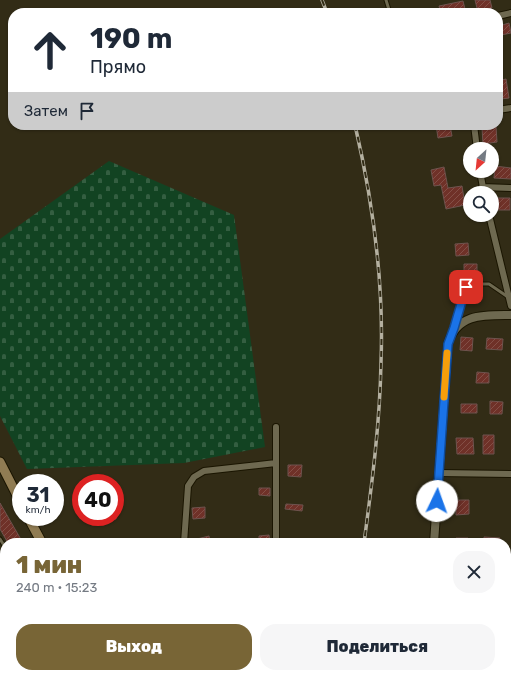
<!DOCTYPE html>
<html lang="ru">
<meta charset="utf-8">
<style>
body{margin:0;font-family:Rubik,sans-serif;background:#f6f6f7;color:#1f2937;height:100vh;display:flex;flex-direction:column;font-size:15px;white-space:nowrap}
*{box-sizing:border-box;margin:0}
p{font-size:13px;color:#747a83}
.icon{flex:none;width:22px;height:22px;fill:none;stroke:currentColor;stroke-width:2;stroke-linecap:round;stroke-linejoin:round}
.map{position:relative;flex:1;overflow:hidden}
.sheet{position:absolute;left:0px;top:538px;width:511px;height:140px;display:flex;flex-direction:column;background:#fff;border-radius:16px 16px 0 0;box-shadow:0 1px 3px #0004}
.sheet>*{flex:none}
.banner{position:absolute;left:8px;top:8px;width:495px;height:122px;border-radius:16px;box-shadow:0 1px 3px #0004;background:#fff;color:#1f2937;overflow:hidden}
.needle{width:26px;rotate:207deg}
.fabs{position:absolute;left:463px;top:142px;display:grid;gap:8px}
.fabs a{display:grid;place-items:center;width:36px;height:36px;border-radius:50%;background:#fff;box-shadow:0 1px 3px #0004;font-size:20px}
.speed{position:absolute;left:12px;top:474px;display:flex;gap:8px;font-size:20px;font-weight:700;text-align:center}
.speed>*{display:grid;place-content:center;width:52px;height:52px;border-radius:50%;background:#fff;box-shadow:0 1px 3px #0004;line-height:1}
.speed small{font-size:10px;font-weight:400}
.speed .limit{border:6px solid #d22;background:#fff;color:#111}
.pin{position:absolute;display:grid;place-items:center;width:34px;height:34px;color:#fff;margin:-17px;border-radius:8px;box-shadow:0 2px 6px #0006}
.me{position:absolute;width:44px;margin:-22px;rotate:3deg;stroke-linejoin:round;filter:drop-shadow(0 0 3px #0008)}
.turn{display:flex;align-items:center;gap:14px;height:84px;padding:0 16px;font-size:18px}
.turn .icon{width:52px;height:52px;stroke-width:2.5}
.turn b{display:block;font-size:28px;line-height:34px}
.then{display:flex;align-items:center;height:38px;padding:0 16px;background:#0003;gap:8px;font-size:15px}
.round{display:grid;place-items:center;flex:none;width:42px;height:42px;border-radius:16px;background:#f6f6f7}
.summary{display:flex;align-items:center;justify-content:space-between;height:68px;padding:0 16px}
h1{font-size:24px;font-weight:800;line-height:30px;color:#786536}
.button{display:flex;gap:8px;margin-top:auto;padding:8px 16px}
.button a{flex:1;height:46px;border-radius:16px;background:#786536;color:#fff;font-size:16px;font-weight:800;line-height:46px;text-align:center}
.button a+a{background:#f6f6f7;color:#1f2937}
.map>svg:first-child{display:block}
</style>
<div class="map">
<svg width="511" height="678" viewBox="0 0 511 678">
<defs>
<pattern id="cemetery-stones" width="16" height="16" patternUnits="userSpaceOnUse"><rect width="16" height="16" fill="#124322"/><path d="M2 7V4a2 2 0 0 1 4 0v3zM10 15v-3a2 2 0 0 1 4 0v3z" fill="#345e41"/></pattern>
<pattern id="building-hatch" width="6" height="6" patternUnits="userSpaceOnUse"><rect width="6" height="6" fill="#6f3128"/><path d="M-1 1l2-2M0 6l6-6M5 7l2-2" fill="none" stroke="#844f46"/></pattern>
</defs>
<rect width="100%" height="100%" fill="#322c16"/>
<!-- cemetery -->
<path fill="url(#cemetery-stones)" d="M109,161L234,215L265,447L184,463L27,469L0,416V239Z"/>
<!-- building -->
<path fill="url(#building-hatch)" stroke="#6e534e" d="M475,0H490L492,8L478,12Z
M463,1L466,13H441L439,6Z
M509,23L511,33L501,35L499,26Z
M506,79L509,98L501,99L498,81Z
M436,125H450L452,136L438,138Z
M496,126L497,142L483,144L482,128Z
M495,166L511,168V179L494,178Z
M444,167L448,188L462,186L465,205L446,209L441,185L434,186L431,170Z
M497,198H510V210H496Z
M468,243L469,255L456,256L455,244Z
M464,264H477V274H464Z
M461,337L473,338L472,351L460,350Z
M487,338L503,339L502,350L486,349Z
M477,372L489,373V383H476Z
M490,401L503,402L502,414H490Z
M461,404H477V413H461Z
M483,435H494V454H483Z
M456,438H473L474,454H457Z
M288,465H302L301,477L288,476Z
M259,488H270V496L259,495Z
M456,500H469V514L456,515Z
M0,503L23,543H8L0,529Z
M286,504L303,505L302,511L285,509Z
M205,507V518L193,519L192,508Z
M100,517H116V519L101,523Z
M269,535L270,543H259V536Z
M209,536L210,542L189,543V541Z
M484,537L500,538V543H484Z
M456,538H468V543H456Z
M506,621H511V637H506Z
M506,654H511V667L506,668Z
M270,673L304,674V678H270Z"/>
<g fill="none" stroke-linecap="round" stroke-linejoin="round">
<!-- service casing -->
<g stroke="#1a1501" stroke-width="5">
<path id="service" d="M386,0L390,13
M455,326L466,287L469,284H489L508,297
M0,539L5,547
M0,582L5,579
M33,678L34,673"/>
</g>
<!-- minor casing -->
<g stroke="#1a1501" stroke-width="8">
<path id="minor" d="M498,16L511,13
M498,110L511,108
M474,125L477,149
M480,171L484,193
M482,187L511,188
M489,215L511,306
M276,427V543
M438,473L511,474
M184,543L188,486L194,477L204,471L276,463
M506,554H507
M506,646H511
M171,678V673
M266,678V673"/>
</g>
<!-- tertiary casing -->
<g stroke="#1a1501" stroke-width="10">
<path id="tertiary" d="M434,543L448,344C457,313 484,315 511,315
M422,678L423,673"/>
</g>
<!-- secondary casing -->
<g stroke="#1a1501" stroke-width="11">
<path id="secondary" d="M0,462L21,503
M28,517L42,543
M95,673L97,678"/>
</g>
<!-- service -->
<use href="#service" stroke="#6e6950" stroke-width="3"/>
<!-- minor -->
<use href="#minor" stroke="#6e6950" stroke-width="6"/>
<!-- tertiary -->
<use href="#tertiary" stroke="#6e6950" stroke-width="8"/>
<!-- secondary -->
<use href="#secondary" stroke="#907c53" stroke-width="9"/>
<!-- rail casing -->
<g stroke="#b4b0a0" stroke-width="3.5">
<path id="rail" d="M322,0L327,13
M355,125C373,202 384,283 381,362C380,423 372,483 364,543
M354,678L355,673"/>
</g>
<!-- rail -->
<use href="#rail" stroke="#322c16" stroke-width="2" stroke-dasharray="6" stroke-linecap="butt"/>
</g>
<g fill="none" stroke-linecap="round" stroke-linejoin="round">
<!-- route casing -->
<g stroke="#114b97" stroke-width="10">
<path id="route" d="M437,501L448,344L454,328L466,287"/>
</g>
<!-- route -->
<use href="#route" stroke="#1a73e8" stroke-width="7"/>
<!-- slow -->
<path stroke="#f59e0b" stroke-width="7" d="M444,397L447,353"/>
</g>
</svg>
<div class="fabs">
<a><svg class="needle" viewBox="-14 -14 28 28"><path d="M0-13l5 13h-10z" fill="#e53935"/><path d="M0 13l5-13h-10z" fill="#747a83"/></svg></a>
<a><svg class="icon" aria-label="search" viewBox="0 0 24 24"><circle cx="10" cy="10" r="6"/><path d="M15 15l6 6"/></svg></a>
</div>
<div class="speed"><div>31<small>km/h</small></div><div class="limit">40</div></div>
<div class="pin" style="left:466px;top:287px;background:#d93025"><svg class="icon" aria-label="arrive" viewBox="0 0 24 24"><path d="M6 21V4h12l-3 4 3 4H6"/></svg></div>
<svg class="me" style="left:437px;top:501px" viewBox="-20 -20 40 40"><circle r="19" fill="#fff"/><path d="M0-13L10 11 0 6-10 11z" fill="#1a73e8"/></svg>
<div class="banner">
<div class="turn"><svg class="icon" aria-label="ahead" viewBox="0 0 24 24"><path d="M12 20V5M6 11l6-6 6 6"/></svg><div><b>190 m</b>Прямо</div></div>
<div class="then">Затем<svg class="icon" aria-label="arrive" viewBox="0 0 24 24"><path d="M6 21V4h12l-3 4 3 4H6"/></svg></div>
</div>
<section class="sheet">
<div class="summary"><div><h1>1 мин</h1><p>240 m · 15:23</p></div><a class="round"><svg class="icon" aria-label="close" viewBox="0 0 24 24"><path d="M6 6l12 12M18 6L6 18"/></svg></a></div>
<div class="button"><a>Выход</a><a>Поделиться</a></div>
</section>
</div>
